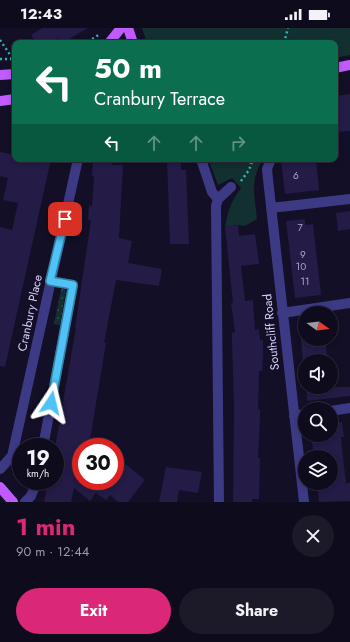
<!DOCTYPE html>
<meta charset="utf-8">
<style>
body{margin:0;font-family:Jost,sans-serif;background:#1c1929;color:#f1f3f6;height:100vh;display:flex;flex-direction:column;font-size:15px;white-space:nowrap}
*{box-sizing:border-box;margin:0}
p{font-size:13px;color:#9b9ba3}
.icon{flex:none;width:22px;height:22px;fill:none;stroke:currentColor;stroke-width:2;stroke-linecap:round;stroke-linejoin:round}
.map{position:relative;height:474px;overflow:hidden}
.details{display:flex;flex-direction:column;background:#0e0b1c;flex:1}
.details>*{flex:none}
.hud{position:absolute;left:12px;top:12px;width:326px;height:122px;border-radius:8px;box-shadow:0 2px 6px #0003,0 0 0 1px #2e2b3b;background:#0b6e4f;color:#fff;overflow:hidden}
.needle{width:26px;rotate:105deg}
.fabs{position:absolute;left:298px;top:278px;display:grid;gap:8px}
.fabs a{display:grid;place-items:center;width:40px;height:40px;border-radius:50%;background:#0e0b1c;box-shadow:0 2px 6px #0003,0 0 0 1px #2e2b3b;font-size:20px}
.speed{position:absolute;left:12px;top:410px;display:flex;gap:8px;font-size:20px;font-weight:700;text-align:center}
.speed>*{display:grid;place-content:center;width:52px;height:52px;border-radius:50%;background:#0e0b1c;box-shadow:0 2px 6px #0003,0 0 0 1px #2e2b3b;line-height:1}
.speed small{font-size:10px;font-weight:400}
.speed .limit{border:6px solid #d22;background:#fff;color:#111}
.pin{position:absolute;display:grid;place-items:center;width:34px;height:34px;color:#fff;margin:-17px;border-radius:8px;box-shadow:0 2px 6px #0006}
.me{position:absolute;width:44px;margin:-22px;rotate:10deg;stroke-linejoin:round;filter:drop-shadow(0 0 3px #0008)}
.turn{display:flex;align-items:center;gap:14px;height:84px;padding:0 16px;font-size:18px}
.turn .icon{width:52px;height:52px;stroke-width:2.5}
.turn b{display:block;font-size:28px;line-height:34px}
.lanes{display:flex;align-items:center;height:38px;padding:0 16px;background:#0003;justify-content:center;gap:20px;direction:ltr}
.lanes .off{opacity:.35}
.round{display:grid;place-items:center;flex:none;width:42px;height:42px;border-radius:21px;background:#1c1929}
.headline{display:flex;align-items:center;justify-content:space-between;height:68px;padding:0 16px}
h1{font-size:24px;font-weight:700;line-height:30px;color:#db2777}
.cta{display:flex;gap:8px;margin-top:auto;padding:8px 16px}
.cta a{flex:1;height:46px;border-radius:24px;background:#db2777;color:#fff;font-size:16px;font-weight:700;line-height:46px;text-align:center}
.cta a+a{background:#1c1929;color:#f1f3f6}
.status{display:flex;justify-content:space-between;align-items:center;height:28px;padding:0 20px;background:#0e0b1c;direction:ltr}
.status svg{height:11px;fill:currentColor}
.map>svg:first-child{display:block}
</style>
<div class="status"><b>12:43</b><svg viewBox="0 0 49 12"><path d="M0 12V9h3v3zM5 12V6h3v6zM10 12V3h3v9zM15 12V0h3v12zM26 1h20v11H26zM47 4h2v5h-2z"/></svg></div>
<div class="map">
<svg width="350" height="474" viewBox="0 0 350 474">
<defs>
<pattern id="grass-dots" width="8" height="8" patternUnits="userSpaceOnUse"><rect width="8" height="8" fill="#12302f"/><path d="M2 2h.1M6 6h.1" fill="none" stroke="#344d4e" stroke-width="1.8" stroke-linecap="round"/></pattern>
</defs>
<rect width="100%" height="100%" fill="#130f26"/>
<!-- grass -->
<path fill="url(#grass-dots)" d="M62,260L65,261L66,262L60,297L54,296L61,261Z"/>
<!-- green -->
<path fill="#12302f" d="M142,0H350V27L335,30V15H147Z
M208,131H264C249,150 255,169 257,191L245,198L238,197L225,199C228,183 231,173 241,160L232,150L218,157Z"/>
<!-- building -->
<path fill="#241b47" d="M42,0H88L62,15L58,10L51,15H36L31,7Z
M350,66V103L337,104L335,68Z
M0,124L15,127V131H51L5,339L0,338V199L12,202L18,175L3,172L8,150L0,148Z
M93,131H113L112,137H123L119,210L132,213L128,235L162,241L159,258L116,252L104,315H106L89,418L81,417V453H115V444L121,437H127L145,452L128,474H118L110,467L106,472L96,465L90,473L74,460L71,474H44L48,453H55V419L76,300H75L91,192H88L89,177L92,178L94,148H92Z
M167,131H181V142H186L189,216H170Z
M299,131H316L319,162L285,166L281,133Z
M350,183V201L338,203L336,185Z
M305,191V197L313,196L321,267L295,270L286,193Z
M238,197L239,208L255,206L259,236L241,238L245,273L253,272L255,302L259,301L260,312H263V327L262,343H259L258,381H260V389L258,430H260L259,471H252V474H233L234,378L232,313V305L235,304L231,275H233L225,199Z
M301,311H325L328,333H303Z
M306,359H350V368L307,373Z
M342,394L344,409H341L343,430L346,455H350V473L319,474L317,455H331V429H314L311,407H331V395Z
M166,439L202,444L198,465L179,462L177,474H159Z"/>
<g fill="none" stroke-linecap="round" stroke-linejoin="round">
<!-- path -->
<path stroke="#2fb8b0" stroke-width="2.5" stroke-dasharray="2 3" stroke-linecap="butt" d="M0,12L13,31
M83,15L94,10L100,6
M284,15L288,0
M0,31H15
M246,131L251,135
M241,153L249,142L253,131"/>
<!-- street -->
<path stroke="#3d3a85" stroke-width="10" d="M201,131L212,164L218,171
M271,131L267,141L268,151L304,474
M271,180L350,171
M282,285L350,275
M331,383L350,380
M294,388L305,386
M43,419L73,257L50,253
M0,441L12,428L78,131
M25,474L31,468L37,453
M219,474L216,178L218,171L231,159"/>
<!-- primary -->
<path stroke="#c25bff" stroke-width="10" d="M128,0L133,15
M109,15L121,0
M335,40L350,37
M0,47L15,46
M0,73L15,71
M0,459L13,474"/>
</g>
<g fill="none" stroke-linecap="round" stroke-linejoin="round">
<!-- route casing -->
<g stroke="#337fa1" stroke-width="10">
<path id="route" d="M51,375L73,257L50,253L65,191"/>
</g>
<!-- route -->
<use href="#route" stroke="#4fc3f7" stroke-width="7"/>
</g>
<g text-anchor="middle" stroke-width="3" stroke-linejoin="round" paint-order="stroke">
<!-- number labels -->
<g font-size="10" fill="#aca6d1">
<text x="296" y="151">6</text>
<text x="300" y="203">7</text>
<text x="303" y="230">9</text>
<text x="301" y="242">10</text>
<text x="305" y="257">11</text>
</g>
<!-- street labels -->
<g font-size="12" fill="#d9d4ff" stroke="#130f26">
<text transform="translate(30 285) rotate(-78)" y="4">Cranbury Place</text>
<text transform="translate(271 304) rotate(-96)" y="4">Southcliff Road</text>
</g>
</g>
</svg>
<div class="fabs">
<a><svg class="needle" viewBox="-14 -14 28 28"><path d="M0-13l5 13h-10z" fill="#e53935"/><path d="M0 13l5-13h-10z" fill="#9b9ba3"/></svg></a>
<a><svg class="icon" aria-label="sound" viewBox="0 0 24 24"><path d="M4 9h4l5-4v14l-5-4H4zM17 9q2 3 0 6"/></svg></a>
<a><svg class="icon" aria-label="search" viewBox="0 0 24 24"><circle cx="10" cy="10" r="6"/><path d="M15 15l6 6"/></svg></a>
<a><svg class="icon" aria-label="layers" viewBox="0 0 24 24"><path d="M12 4l9 5-9 5-9-5zM3 14l9 5 9-5"/></svg></a>
</div>
<div class="speed"><div>19<small>km/h</small></div><div class="limit">30</div></div>
<div class="pin" style="left:65px;top:191px;background:#d93025"><svg class="icon" aria-label="arrive" viewBox="0 0 24 24"><path d="M6 21V4h12l-3 4 3 4H6"/></svg></div>
<svg class="me" style="left:51px;top:375px" viewBox="-20 -20 40 40"><path d="M0-17L14 15 0 8-14 15z" fill="#4fc3f7" stroke="#fff" stroke-width="4"/></svg>
<div class="hud">
<div class="turn"><svg class="icon" aria-label="left" viewBox="0 0 24 24"><path d="M17 20v-9H6M10 6l-5 5 5 5"/></svg><div><b>50 m</b>Cranbury Terrace</div></div>
<div class="lanes"><svg class="icon" aria-label="left" viewBox="0 0 24 24"><path d="M17 20v-9H6M10 6l-5 5 5 5"/></svg><svg class="icon off" aria-label="ahead" viewBox="0 0 24 24"><path d="M12 20V5M6 11l6-6 6 6"/></svg><svg class="icon off" aria-label="ahead" viewBox="0 0 24 24"><path d="M12 20V5M6 11l6-6 6 6"/></svg><svg class="icon off" aria-label="right" viewBox="0 0 24 24"><path d="M7 20v-9h11M14 6l5 5-5 5"/></svg></div>
</div>
</div>
<section class="details">
<div class="headline"><div><h1>1 min</h1><p>90 m · 12:44</p></div><a class="round"><svg class="icon" aria-label="close" viewBox="0 0 24 24"><path d="M6 6l12 12M18 6L6 18"/></svg></a></div>
<div class="cta"><a>Exit</a><a>Share</a></div>
</section>
